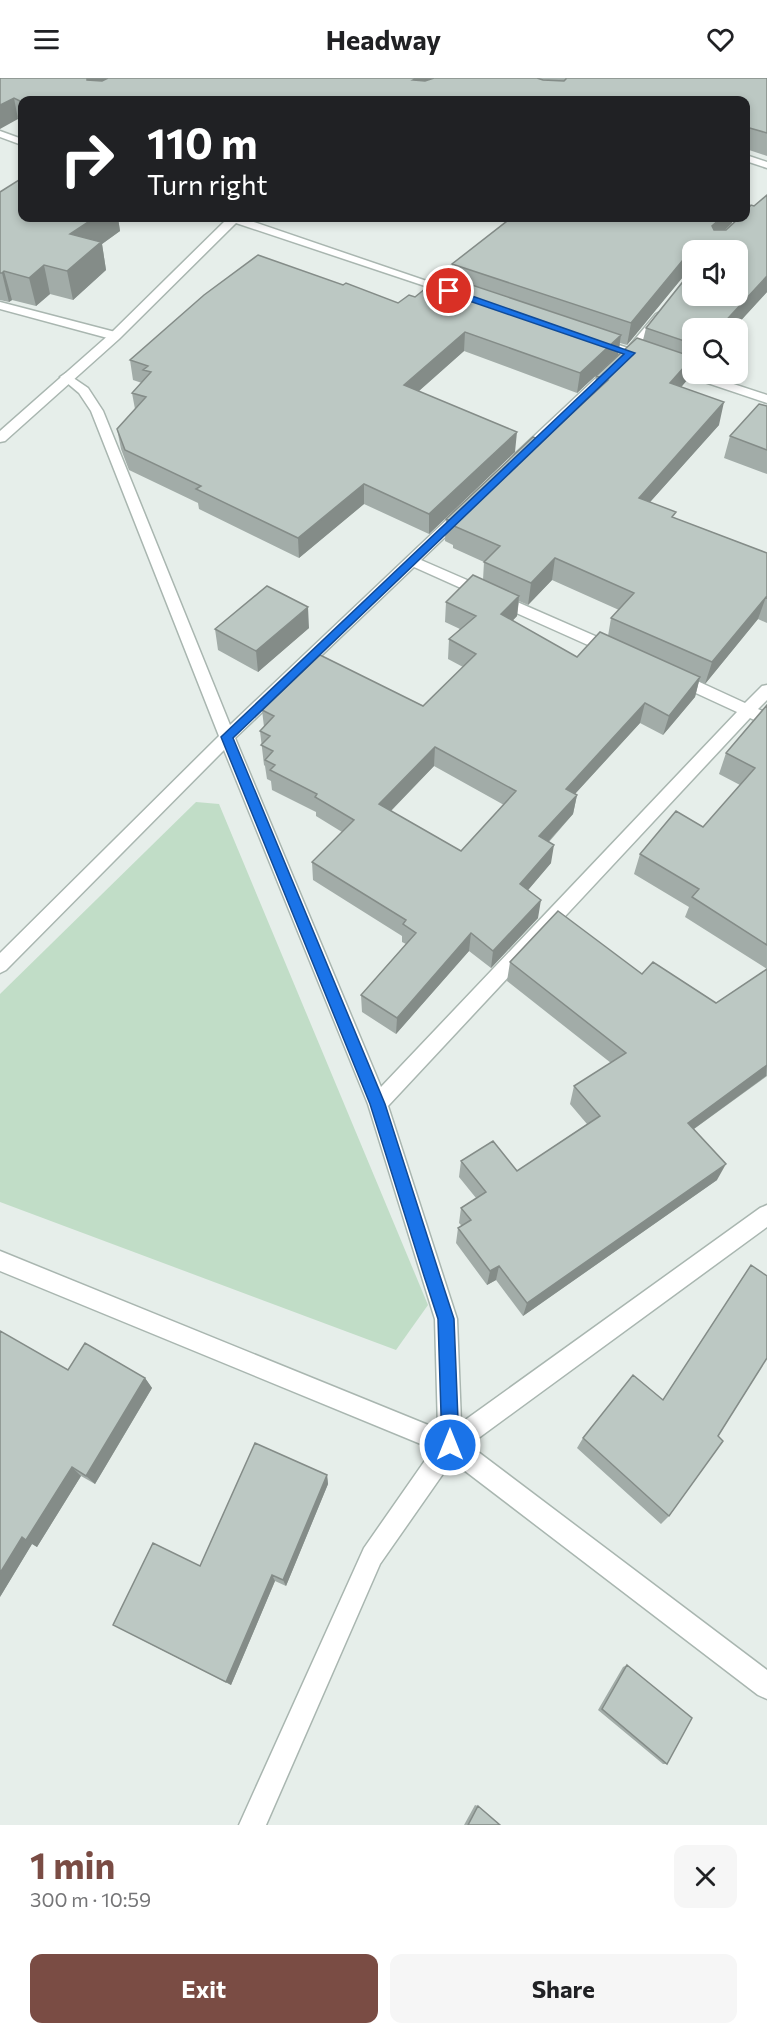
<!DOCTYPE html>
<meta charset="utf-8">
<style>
body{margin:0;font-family:Commissioner,sans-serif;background:#f6f6f6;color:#202124;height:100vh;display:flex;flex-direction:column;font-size:22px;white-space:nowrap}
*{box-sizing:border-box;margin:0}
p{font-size:20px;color:#757577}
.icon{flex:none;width:33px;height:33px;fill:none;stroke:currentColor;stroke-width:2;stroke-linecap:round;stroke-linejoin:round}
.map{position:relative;height:1747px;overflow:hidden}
.details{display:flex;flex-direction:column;background:#fff;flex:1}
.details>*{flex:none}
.hud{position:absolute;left:18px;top:18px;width:732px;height:126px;border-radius:12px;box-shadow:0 3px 9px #0003;background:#202124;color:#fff;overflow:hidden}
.fabs{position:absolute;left:682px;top:162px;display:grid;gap:12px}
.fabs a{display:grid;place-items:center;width:66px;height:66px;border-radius:12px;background:#fff;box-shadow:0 3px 9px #0003;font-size:30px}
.pin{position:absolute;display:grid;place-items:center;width:51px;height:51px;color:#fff;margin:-26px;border:3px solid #fff;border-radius:50%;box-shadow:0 2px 6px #0007}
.me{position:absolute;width:66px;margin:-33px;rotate:0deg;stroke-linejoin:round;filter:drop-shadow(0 0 4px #0008)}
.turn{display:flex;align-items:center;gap:21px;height:126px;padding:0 30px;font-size:27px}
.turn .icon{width:78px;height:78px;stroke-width:2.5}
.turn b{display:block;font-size:42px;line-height:51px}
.round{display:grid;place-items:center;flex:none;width:63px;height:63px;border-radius:12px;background:#f6f6f6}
.head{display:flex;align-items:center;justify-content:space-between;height:102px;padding:0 30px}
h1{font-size:36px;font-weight:700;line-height:45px;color:#7a4c44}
.cta{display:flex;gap:12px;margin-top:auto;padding:12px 30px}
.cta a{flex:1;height:69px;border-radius:12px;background:#7a4c44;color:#fff;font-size:24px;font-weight:700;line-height:69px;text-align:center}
.cta a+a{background:#f6f6f6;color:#202124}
header{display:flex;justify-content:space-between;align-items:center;height:78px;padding:0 30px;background:#fff;font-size:27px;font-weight:700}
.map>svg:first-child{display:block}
</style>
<header><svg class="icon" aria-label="menu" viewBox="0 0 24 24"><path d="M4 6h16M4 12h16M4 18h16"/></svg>Headway<svg class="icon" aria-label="heart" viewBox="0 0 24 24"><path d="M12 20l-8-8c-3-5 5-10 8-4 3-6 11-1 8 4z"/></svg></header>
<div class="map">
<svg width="767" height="1747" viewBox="0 0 767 1747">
<rect width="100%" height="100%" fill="#e6eeea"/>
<!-- green -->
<path fill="#c1ddc7" d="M196,724L219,726L428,1227L396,1272L0,1124V916Z"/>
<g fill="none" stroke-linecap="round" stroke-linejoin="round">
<!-- minor casing -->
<g stroke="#a9b6b0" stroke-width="3">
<path id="minor" d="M746,77L767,84V90L746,83Z
M0,224L119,255L121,258L115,262L0,231Z
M660,234L666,238L634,278L526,381H516L514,378L516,375L626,272L656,236Z
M66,295L88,310L103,333L230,647L457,432H467L469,435L467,438L421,482L618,568L621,572L618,576H608L414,489L235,660L381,1009L737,634L672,604L669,600L672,596H682L745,625L762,608L767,607V622L758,631L767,635V648L750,640L388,1028L457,1241L461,1345L760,1130L767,1127V1149L469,1367L767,1592V1621L758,1617L452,1383L380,1486L266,1747H239L364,1470L433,1371L0,1193V1173L438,1351L435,1241L368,1026L224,672L6,892L0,895V875L219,658L91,333L79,315L60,299Z"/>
</g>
<!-- tertiary casing -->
<g stroke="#a9b6b0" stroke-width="3">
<path id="tertiary" d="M0,53L22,61V67L0,59Z
M228,140H242L459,214L457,216H449L236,145L119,261L5,363L0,364V353L111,255Z
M595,259L693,292V296H703L767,317V325L591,266V260Z"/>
</g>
<!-- minor -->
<use href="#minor" fill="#fff" fill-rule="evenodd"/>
<!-- tertiary -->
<use href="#tertiary" fill="#fff" fill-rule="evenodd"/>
</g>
<!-- wall -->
<path fill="#a2aca8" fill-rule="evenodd" d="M0,0H767V78L746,71V22H22V43L18,41Z
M0,114L22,140H118L120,153L102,166L106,192L73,222L50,216L36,228L12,222L9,224L0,222Z
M767,117V214L734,250H693V290L691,289L688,301L681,309L719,347L650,424L675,440L767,475V545L758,541L705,606L699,603L695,619L663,657L640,645L575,716L577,717L573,736L549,764L551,785L528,812L538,840L491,890L469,873L396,956L362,934L361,917L406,866L402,864V858L313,802L312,784L342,754L316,738V734L272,712L271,703L267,701L265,688L264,687L260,653L264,649L262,632L423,628L463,589L448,581L449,561L460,551L445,544L446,524L483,502L484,484L453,470V467L445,463L446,441L542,363L594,315L596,298L643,262L646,250L692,193L687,194L627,267L620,265L618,277L577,315L464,273L419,313L515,374L429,456L364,426L299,480L199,431L198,425L129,392L121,371L117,351L135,331L132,315L142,305L133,302L130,282L343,207L398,225L415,219L452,200V186L732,145L725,152H726ZM693,172H738L693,218ZM552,502L619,532L611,540L608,558L577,579L512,543L517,538L519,523L528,527ZM434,688L504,727L461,773L391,733Z
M767,328V396L724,380L730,358Z
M309,550L258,594L218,572L215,551Z
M767,627V998L694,1051L717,1102L523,1238L496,1202L487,1207L456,1165L458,1150L462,1148L459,1145L461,1130L476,1120L459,1099L461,1083L517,1093L587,1046L570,1026L574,1008L611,985L507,903L510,884L642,896L716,925L767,891L685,839L689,829L634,796L640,776L703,749L740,707L719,696L726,675Z
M751,1187L718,1358L669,1438L661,1446L577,1370L583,1360L663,1322Z
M68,1292L145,1300L152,1310L95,1406L81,1398L37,1469L32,1466L0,1519Z
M327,1397L328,1406L286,1508L275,1503L231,1607L113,1547L200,1488Z
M627,1587L667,1686H663L598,1632L623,1589Z
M475,1727L478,1728L500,1747H464Z"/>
<!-- shaded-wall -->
<path fill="#848c88" d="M87,0H131L91,20L87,2Z
M417,0H463L413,22V2Z
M14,20L18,41L0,51V27Z
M94,140H118L120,153L102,166L106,192L73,222L67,193L70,156Z
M721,140H733L732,145L707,170L712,148Z
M699,170L698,172H693V192L687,194L627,267L631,245L692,171Z
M44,187L50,216L36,228L29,200Z
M4,193L12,222L9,224L2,195Z
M767,198V214L734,250H719Z
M465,254L464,273L403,327L404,307Z
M621,257L618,277L577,315L580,295Z
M693,279L688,301L666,327L670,305Z
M724,324L719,347L634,442L639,420Z
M517,354L515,374L429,456V436Z
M364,406V426L299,480L298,460Z
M555,480L552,502L528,527L531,505Z
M519,518L517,538L499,557L501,536Z
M766,519L758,541L705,606L712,584Z
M308,529L309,550L258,594L256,573Z
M700,599L695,619L663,657L669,638Z
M645,625L640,645L562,730L566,711Z
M435,669L434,688L379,745V726Z
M577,717L573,736L536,777L539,758Z
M554,767L551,785L517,825L520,806Z
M541,822L538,840L491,890L493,873Z
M471,855L469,873L396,956L397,940Z
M767,987L766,998L680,1061L688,1045Z
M726,1086L717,1102L523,1238L527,1225Z
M499,1188L496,1202L487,1207L490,1193Z
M145,1300L152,1310L95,1406L86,1398Z
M72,1389L81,1398L37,1469L26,1462Z
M327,1397L328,1406L286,1508L283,1502Z
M22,1459L32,1466L0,1519V1495Z
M272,1497L275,1503L231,1607L226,1604Z"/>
<!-- building -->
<path fill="#bcc8c3" stroke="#848c88" stroke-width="1.5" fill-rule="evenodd" d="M0,0H87V2L102,3L108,0H417L413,2L425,3L434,0H537L543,2L564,3L566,1V0H767V55L746,49V22H22V24L14,20L0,27Z
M22,100V140H94L70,156L101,164L67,193L44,187L29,200L4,193L2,195H0V114Z
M767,117V198L719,250H693V266L646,250L693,191V218H738V172H699V170L692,171L631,245L452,186L511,140H721L712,148L714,152H726L739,140H746V133L751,127L754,128Z
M258,177L343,207L346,205L398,225L409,217L415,219L442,197L621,257L580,295L465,254L404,307L517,354L429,436L364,406L298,460L196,411L201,408L125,372L117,351L146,319L132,315L151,294L143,292L148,288L130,282L204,217Z
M637,260L693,279L670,305L724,324L639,420L676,434L672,439L767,475V520L766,519L712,584L611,540L634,515L555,480L531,505L484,484L500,468L454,448L456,446L446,441L533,359L542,363L608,302L596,298Z
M759,326L767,328V372L730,358Z
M473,497L519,518L501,536L577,579L600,554L700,599L669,638L645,625L566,711L577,717L539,758L554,767L520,806L541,822L493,873L471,855L397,940L361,917L416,855L403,846L406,842L312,784L354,742L315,719L317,716L270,692L275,687L265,682L273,673L261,667L270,658L260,653L274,638L262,632L320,577L423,628L476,576L449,561L476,538L446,524ZM435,669L516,713L461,773L379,726Z
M267,508L308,529L256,573L215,551Z
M767,627V867L692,819L699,811L640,776L676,733L703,749L755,690L726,675Z
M558,833L642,896L653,884L716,925L767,891V987L688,1045L726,1086L527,1225L499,1188L490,1193L458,1150L471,1142L461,1130L486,1114L461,1083L493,1063L517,1093L600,1038L574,1008L626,975L510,884Z
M751,1187L767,1198V1280L718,1358L723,1363L669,1438L583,1360L633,1297L663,1322Z
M0,1253L68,1292L85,1265L145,1300L86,1398L72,1389L26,1462L22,1459L0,1495Z
M255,1365L327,1397L283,1502L272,1497L226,1604L113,1547L153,1465L200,1488Z
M627,1587L692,1640L667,1686L602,1631Z
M478,1728L500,1747H468Z"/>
<!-- route -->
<path fill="#1a73e8" stroke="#114b97" stroke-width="1.5" d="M446,211H452L635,275L233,660L385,1026L440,1198L454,1241L459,1367L456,1373L450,1376L444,1373L442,1367L438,1241L424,1198L370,1026L221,659L624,276L446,215Z"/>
</svg>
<div class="fabs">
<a><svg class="icon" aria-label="sound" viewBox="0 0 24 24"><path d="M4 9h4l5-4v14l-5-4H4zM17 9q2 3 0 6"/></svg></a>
<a><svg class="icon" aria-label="search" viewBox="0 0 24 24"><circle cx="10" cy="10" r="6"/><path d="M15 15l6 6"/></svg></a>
</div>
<div class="pin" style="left:449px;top:213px;background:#d93025"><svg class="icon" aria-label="arrive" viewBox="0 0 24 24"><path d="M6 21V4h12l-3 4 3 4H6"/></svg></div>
<svg class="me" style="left:450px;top:1367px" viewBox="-20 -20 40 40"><circle r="17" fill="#1a73e8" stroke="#fff" stroke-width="3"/><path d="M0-11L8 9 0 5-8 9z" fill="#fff"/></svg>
<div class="hud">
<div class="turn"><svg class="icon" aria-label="right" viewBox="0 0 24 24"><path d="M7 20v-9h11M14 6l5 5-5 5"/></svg><div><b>110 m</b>Turn right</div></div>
</div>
</div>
<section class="details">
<div class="head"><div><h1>1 min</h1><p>300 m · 10:59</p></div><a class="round"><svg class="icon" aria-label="close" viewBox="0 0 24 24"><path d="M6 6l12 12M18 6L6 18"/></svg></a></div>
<div class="cta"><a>Exit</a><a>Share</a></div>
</section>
